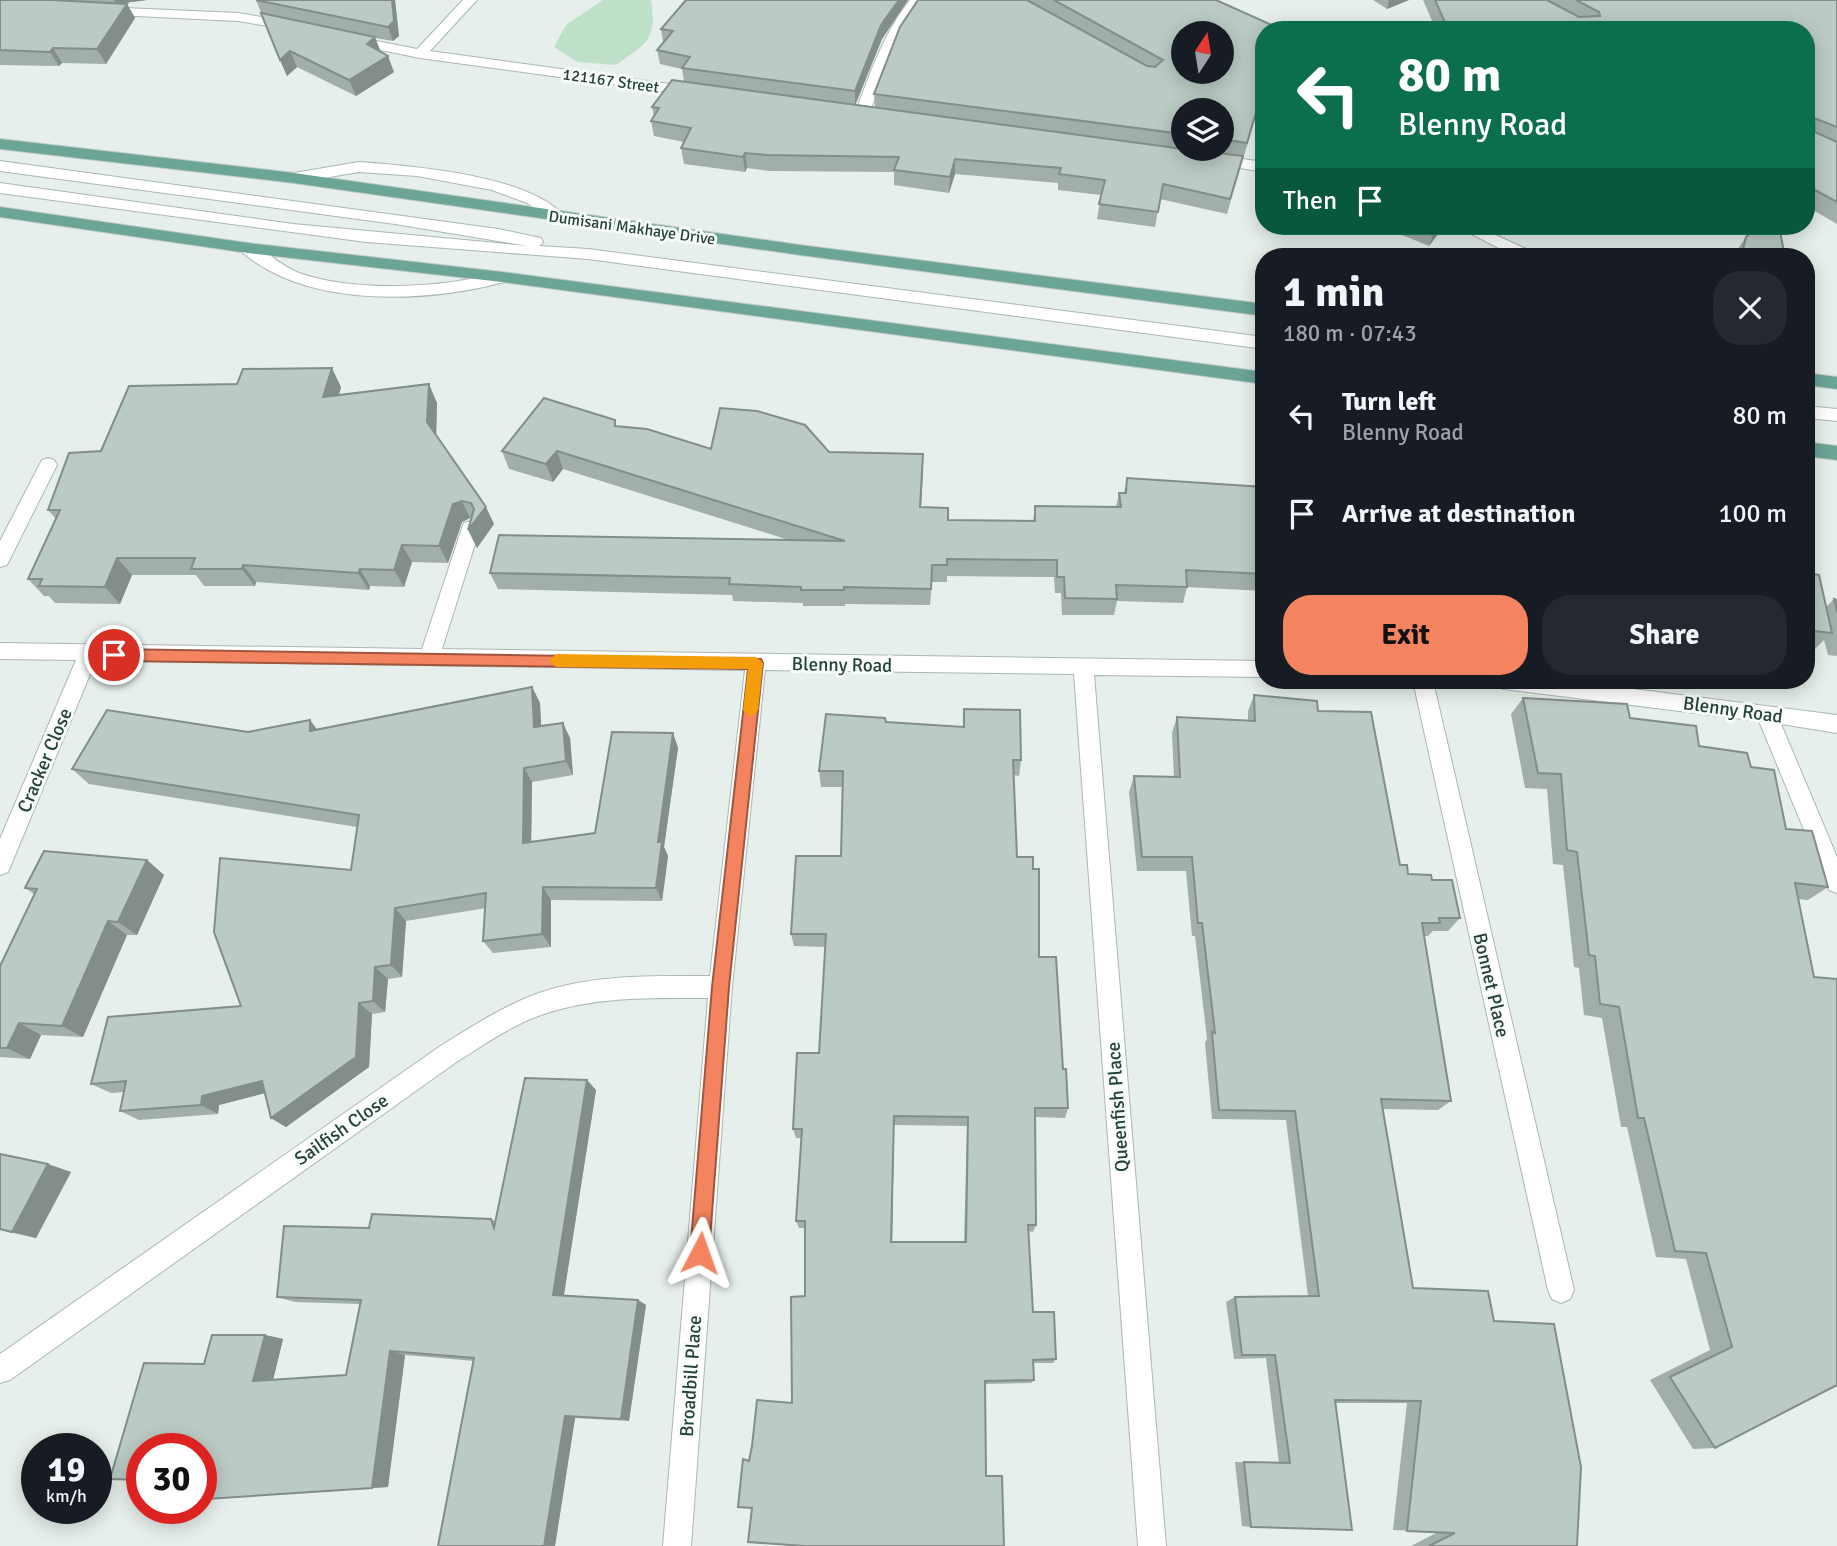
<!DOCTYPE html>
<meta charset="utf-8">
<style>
body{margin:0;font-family:Signika,sans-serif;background:#242831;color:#f1f3f6;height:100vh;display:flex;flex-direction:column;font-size:26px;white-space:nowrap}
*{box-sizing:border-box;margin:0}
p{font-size:23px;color:#9ea1a6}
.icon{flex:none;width:38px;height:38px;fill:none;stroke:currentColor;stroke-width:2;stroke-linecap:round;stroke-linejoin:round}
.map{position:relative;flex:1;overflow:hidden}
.drawer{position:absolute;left:1255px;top:248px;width:560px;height:441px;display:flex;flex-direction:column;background:#171b24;border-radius:28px;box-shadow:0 4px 18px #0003}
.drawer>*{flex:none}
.hud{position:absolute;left:1255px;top:21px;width:560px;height:214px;border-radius:28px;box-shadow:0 4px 18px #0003;background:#0b6e4f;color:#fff;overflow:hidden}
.needle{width:46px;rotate:12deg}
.tools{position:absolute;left:1171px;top:21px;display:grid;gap:14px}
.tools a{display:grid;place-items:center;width:63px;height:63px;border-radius:50%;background:#171b24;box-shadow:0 4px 18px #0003;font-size:35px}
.speed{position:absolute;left:21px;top:1433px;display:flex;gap:14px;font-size:35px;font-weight:700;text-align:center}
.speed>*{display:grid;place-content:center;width:91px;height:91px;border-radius:50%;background:#171b24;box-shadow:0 4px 18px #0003;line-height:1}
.speed small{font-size:18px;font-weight:400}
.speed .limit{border:10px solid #d22;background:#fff;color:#111}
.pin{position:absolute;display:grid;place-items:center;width:60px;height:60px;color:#fff;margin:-30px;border:4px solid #fff;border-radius:50%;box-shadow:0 2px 7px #0007}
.me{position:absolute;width:77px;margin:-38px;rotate:4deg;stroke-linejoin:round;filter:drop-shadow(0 0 5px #0008)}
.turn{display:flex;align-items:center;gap:24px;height:147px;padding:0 28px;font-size:32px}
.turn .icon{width:91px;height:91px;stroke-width:2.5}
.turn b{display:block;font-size:49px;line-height:60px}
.then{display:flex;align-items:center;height:66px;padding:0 28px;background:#0003;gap:14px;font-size:26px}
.round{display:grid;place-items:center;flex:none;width:74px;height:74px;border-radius:28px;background:#242831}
.summary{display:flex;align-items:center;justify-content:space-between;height:119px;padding:0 28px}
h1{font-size:42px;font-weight:700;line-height:52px}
.primary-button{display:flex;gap:14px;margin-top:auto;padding:14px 28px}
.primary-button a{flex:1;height:80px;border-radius:28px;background:#f4845f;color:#111;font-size:28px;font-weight:700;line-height:80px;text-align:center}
.primary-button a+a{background:#242831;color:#f1f3f6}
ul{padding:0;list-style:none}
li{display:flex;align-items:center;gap:21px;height:98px;padding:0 28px}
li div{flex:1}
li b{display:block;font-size:26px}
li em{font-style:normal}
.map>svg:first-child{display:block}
</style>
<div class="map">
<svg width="1837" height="1546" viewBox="0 0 1837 1546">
<rect width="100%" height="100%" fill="#e6efeb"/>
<!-- green -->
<path fill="#bfe0c8" d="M603,0H651C657,41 647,43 616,65L578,62L554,47L566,25Z"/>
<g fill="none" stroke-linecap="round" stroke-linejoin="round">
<!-- minor casing -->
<g stroke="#a8b8b2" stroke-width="2">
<path id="minor" d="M463,0H477L430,51L692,87L699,91L692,95L420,58L351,44L344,40L351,36L417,49Z
M910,0H924L898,40L869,114L867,117H857L855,114C870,74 883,34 910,0Z
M101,7L238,13L292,22L299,26L292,30L238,21L96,14V8Z
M1214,155L1264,162V172L1209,163L1207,160L1209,157Z
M0,161L498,229L541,238L543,242L539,246L588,249L1264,337V349L588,259L366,242L0,193V183L293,224L528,246L395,224L0,171Z
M359,162C411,166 531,175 565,217L562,221H552L527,203L492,190L417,176L359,172L294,183L286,178L294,173Z
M1456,226H1476L1535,253L1537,257H1516Z
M248,243C261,246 280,266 299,273C357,293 443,288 502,272L510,277L508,281C428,303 308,309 242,252L240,248Z
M1806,406L1837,409V421L1806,418Z
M48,458L54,460L57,465L7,565L0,567V541L42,460Z
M471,521L478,523L480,528L442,649L1264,661V677L1094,675L1166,1546H1138L1074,674L765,670L732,987L691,1546H663L708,998C652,998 594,996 541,1015C510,1026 482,1046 455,1063L10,1380L0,1383V1354L439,1047C471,1027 503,1006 539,993C593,974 653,976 710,976L745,670L96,660L11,865L8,872L0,875V839L76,660L0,659V643L422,649L462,528L464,523Z
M1413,681H1433L1574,1290L1570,1299L1561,1303L1552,1299L1548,1290Z
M1494,681H1571L1837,715V733L1781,724L1837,857V893L1829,890L1826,883L1759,721L1504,689L1497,687Z"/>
</g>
<!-- major casing -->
<g stroke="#c2cac8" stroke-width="2">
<path id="major" d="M0,139L294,173L800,245L1264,304V316L800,255L294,183L0,149Z
M0,207L248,243L502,272L1264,372V384L502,282L248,253L0,217Z
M1806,373L1837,377V389L1806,385Z
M1806,442L1837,446V460L1806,456Z"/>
</g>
<!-- minor -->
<use href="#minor" fill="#fff" fill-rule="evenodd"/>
<!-- major -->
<use href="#major" fill="#6aa596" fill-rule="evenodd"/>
</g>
<!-- wall -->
<path fill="#a1aea9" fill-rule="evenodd" d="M0,0H147L122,3L127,4L135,18L106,64L62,63L59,66L0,65Z
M256,0H395L399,36L393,41L375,38L381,52L394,72L356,96L297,67L287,76Z
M686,0H908L882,39L856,104L875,107L874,94L1136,60L1028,0H1216L1264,30V87L1227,214L1160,199L1155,227L1097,219L1101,195L1058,190V183L955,174L949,193L894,185V172L769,171L747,168L745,172L684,164L681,148L684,142L654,136L651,121L654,116L652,107L684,81L682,69L660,64L657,50L663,42L661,29ZM1183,110H1222V149H1183Z
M1373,0H1409L1387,9Z
M1423,0H1837V224L1806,206V30H1436Z
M1380,226H1444L1429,246Z
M1746,237L1785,257H1737L1739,247Z
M341,387L339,395L437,403L436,435L494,524L477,548L472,519L470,518L462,522L448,563L412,562L404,587L370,586L369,590L256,582L255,586H204L196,575H132L120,604L55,603L49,596H44L28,579L56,519L48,510L101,451Z
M617,426L711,449L923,454L921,507L948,520L1033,521L1035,506L1116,507L1119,493H1124L1127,478L1264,487V591L1187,587L1183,603L1117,601L1114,615H1062L1061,593H1055L1054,577L947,576V582H932L930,605L845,604V606H803V603L733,601L732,595L498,589L490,573L789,540L563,469L553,482L509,469L502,451Z
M1806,573L1826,607L1834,599L1837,600V656L1828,655L1824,640L1815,649L1806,648Z
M532,687L540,703L541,726L570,738L573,775L532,782L531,842L595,833L673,733L678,748L664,847L668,856L662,901L551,900V947L493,953L483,941L486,908L406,921L402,977L388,979L385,1012L372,1014L369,1067L286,1127L271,1118L265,1093L219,1105L218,1114L139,1120L120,1111L124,1092L111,1093L91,1084L241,1006L351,870L357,827L89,784L72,769L248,732L317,729Z
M1254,695L1318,711L1400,865L1408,874L1432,880L1460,918L1448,931H1433L1428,936H1424L1451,1101L1438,1110L1383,1109L1413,1288L1494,1321L1577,1546H1411L1438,1532L1393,1530L1407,1403H1335L1251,1527L1242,1526L1235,1462L1279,1463L1266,1358L1234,1359L1226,1302L1235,1297L1308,1296L1286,1120L1212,1119L1205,1043L1207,1039L1195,936H1192L1186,871H1137L1129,792L1134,776L1174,777L1172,733L1177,717L1248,720V711Z
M1523,698L1630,718L1751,767L1786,829L1828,887L1808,900L1798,899L1814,977L1715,1448L1693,1449L1650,1380L1710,1350L1686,1259L1656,1257L1627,1127H1621L1602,1018L1584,1015L1579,968L1574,967L1563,865L1553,864L1547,789L1525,788L1511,714Z
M964,709L1021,760L1019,776L1014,775L1017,857L1033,869L1039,957L1063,1069L1068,1108L1065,1118L1035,1117L1036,1225L1033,1232L1028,1231L1033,1312L1056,1359L1053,1363H1033L1034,1380L1031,1383L985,1384L752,1508L748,1460L792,1403L805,1296V1228H799L796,1221L801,1138H796L793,1129L819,1053L825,947L794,946L791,934L841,856L843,787H821L819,771L886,722L963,727ZM894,1125L967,1126L964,1242H892Z
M147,860L164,875L137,935H127L83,1037L41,1035L30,1059L0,1057V966L34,894L25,888Z
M596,1090L564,1295L638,1300L646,1305L629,1421L575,1418L555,1546L474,1361L405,1355L388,1487L207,1499L212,1480L204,1364L265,1335L283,1339L273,1380L346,1375L360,1304L295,1302L277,1297L369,1228L491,1219L495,1221Z
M0,1154L71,1172L36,1238L0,1230Z"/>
<!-- shaded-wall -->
<path fill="#838d89" d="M114,0H147L117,4Z
M392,0H395L399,36L393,41L388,27Z
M899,0H908L882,39L855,105V91L881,25Z
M1389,0H1409L1387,9Z
M127,4L135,18L106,64L97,49Z
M375,37L381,53L367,44Z
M53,48L62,63L59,66L50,52Z
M290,51L297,67L287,76L280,60Z
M388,56L394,72L356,96L349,80Z
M745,153L747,168L745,172L743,157Z
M955,159V174L949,193L950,177Z
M1440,226H1444L1429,246L1433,235Z
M332,368L341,387L333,416L323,397Z
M429,384L437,403L436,441L427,422Z
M557,451L563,469L553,482L546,464Z
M923,454V472L920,524V507Z
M462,501L470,518L462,522L448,563L439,546L453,504Z
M486,507L494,524L477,548L468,530Z
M402,545L412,562L404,587L394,570Z
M117,558L132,575L120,604L105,587Z
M243,565L256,582L255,586L242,569Z
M360,569L370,586L369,590L358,573Z
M532,687L540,703L542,742L534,727Z
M310,720L322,736L310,731Z
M563,723L570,738L573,775L566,761Z
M673,733L678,748L664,847L668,856L662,901L656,888L658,842Z
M524,768L532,782L531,857L523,843Z
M147,860L164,875L137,935L118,922Z
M543,887L551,900V947L542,934Z
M395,908L406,921L402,977L391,965Z
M108,921L127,935L83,1037L62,1026Z
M375,967L388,979L385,1012L373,1001Z
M359,1003L372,1014L369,1067L286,1127L271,1118Z
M19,1023L41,1035L30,1059L7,1048Z
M587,1080L596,1090L563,1300L553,1295Z
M262,1081L277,1090L219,1105L218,1114L201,1105L202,1096Z
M894,1116V1125L892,1248L891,1242Z
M48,1164L71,1172L36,1238L12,1232Z
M638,1300L646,1305L629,1421L621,1419Z
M265,1335L283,1339L272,1384L253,1381Z
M390,1351L405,1355L388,1487L372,1488Z
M565,1416L575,1418L555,1546H544Z"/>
<!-- building -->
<path fill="#bbcac4" stroke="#838d89" stroke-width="2" fill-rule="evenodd" d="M0,0H52L127,4L97,49L53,48L50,52L0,50Z
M256,0H392L394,21L388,27Z
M686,0H899L881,25L855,91L682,68L690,57L657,50L673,31L661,29Z
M918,0H1027L1147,66L1155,67L1163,60L1054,0H1216L1283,30H1264V85L1247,143L1222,139V110H1183V134L874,94L900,27ZM1183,33H1222V72H1183Z
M1435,0H1547L1579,17L1600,16L1599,12L1576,0H1837V127L1814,118L1815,132L1837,142V202L1806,185L1811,180L1806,177V30H1460L1446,25Z
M261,13L375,37L367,44L388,56L349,80L290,51L280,60Z
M672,80L1183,149L1243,156L1230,199L1163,184L1158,212L1099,204L1105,180L1059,174L1061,168L955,159L950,177L894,170L899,157L767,155L745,153L743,157L681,148L691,128L651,121L659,108L652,107Z
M1410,226H1440L1433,235Z
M1759,226H1779L1785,257H1741L1746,237Z
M332,368L323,397L429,384L427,422L486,507L468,530L474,509L471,503L462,501L453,504L439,546L402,545L394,570L360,569L358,573L243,565L242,569H191L195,558H117L105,587L39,586L42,579H28L60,510H48L69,453L101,451L129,386L237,384L243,369Z
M544,398L615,420V426L647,429L711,449L720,408L757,411L805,425L829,452L923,454L920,507L948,508V520L1035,521V506L1121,507L1119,493H1126L1127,478L1264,487V574L1186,570L1187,587L1116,585L1117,599L1065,598L1064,577H1057V560L947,559V565H932L931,589L844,587V590H801V587L729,584L730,578L490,573L499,535L845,541L557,451L546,464L502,451Z
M1806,573L1819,575L1832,633L1806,630Z
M1834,599L1837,600V612Z
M532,687L534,727L563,723L566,761L524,768L523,843L595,833L612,732L673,733L658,842H662L656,888L543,887L542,934L483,941L486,893L395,908L391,965L375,967L373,1001L359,1003L356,1057L271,1118L262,1081L202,1096L201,1105L120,1111L126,1081L91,1084L108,1017L241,1006L214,932L220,858L351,870L359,815L72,769L107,710L248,732L310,720V731Z
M1254,695L1317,701L1318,711L1371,712L1400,865H1407L1408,874L1431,875L1432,880H1452L1460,918H1439L1440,923H1422L1451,1101L1381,1099L1413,1288L1488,1291L1494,1321L1554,1324L1581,1467L1577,1546H1429L1455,1533L1407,1531L1421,1401L1335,1400L1352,1530L1251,1527L1244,1462L1290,1463L1275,1355H1242L1235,1297L1319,1296L1295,1111L1219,1110L1212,1032L1215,1033L1202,923H1198L1192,857H1142L1134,776L1180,777L1177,717L1255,721Z
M1523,698L1627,704L1630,718L1696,726L1699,746L1747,753L1751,767L1774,770L1786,829L1812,831L1828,887L1795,883L1814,977L1837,979V1385L1715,1448L1670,1377L1732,1347L1706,1253L1675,1251L1644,1118H1638L1619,1007L1600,1004L1595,956L1589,955L1577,852L1567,850L1561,774L1538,773Z
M964,709L1020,710L1021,760H1013L1017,857H1033V869H1039V957H1056L1063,1069H1066L1068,1108H1035L1036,1225H1028L1033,1312H1054L1056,1359L1033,1360L1034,1380L985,1381L986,1476H1002L1004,1546H805L748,1542L752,1508L738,1507L743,1459L749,1461L752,1446L757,1400L792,1403L791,1297L805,1296V1221H796L802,1129H793L797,1053H819L826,934H791L796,856H841L843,771H819L826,714L885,718L886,722L964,727ZM894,1116L968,1117L966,1242H891Z
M44,851L147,860L118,922L108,921L62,1026L19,1023L7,1048H0V966L37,889L25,888Z
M525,1078L587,1080L553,1295L638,1300L621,1419L565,1416L544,1546H438L474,1358L390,1351L372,1488L207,1499L212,1480H201V1449H142V1480L110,1479L144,1363L204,1364L212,1335H265L253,1381L346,1375L361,1300L277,1297L284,1226L369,1228L372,1214L491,1219L494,1228Z
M0,1154L48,1164L12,1232L0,1229Z"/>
<!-- route -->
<path fill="#f4845f" stroke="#9f563e" stroke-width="2" d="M114,649L761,659L763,663L729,987L709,1253L707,1260L700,1263L693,1260L690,1253L712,987L748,669L114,661L106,655Z"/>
<!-- slow -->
<path fill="#f59e0b" d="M556,654L756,657L763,663L758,710L751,717L743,710L748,669L556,667L549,661Z"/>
<g text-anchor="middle" stroke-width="6" stroke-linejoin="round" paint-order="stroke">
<!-- far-street labels -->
<g font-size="16" fill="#24423a" stroke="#f7fbf9">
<text transform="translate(611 80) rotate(8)" y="6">121167 Street</text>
<text transform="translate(632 227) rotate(8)" y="6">Dumisani Makhaye Drive</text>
</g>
<!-- street labels -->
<g font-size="19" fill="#24423a" stroke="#f7fbf9">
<text transform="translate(842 664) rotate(1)" y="7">Blenny Road</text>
<text transform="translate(1733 709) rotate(8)" y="7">Blenny Road</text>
<text transform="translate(44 760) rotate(-67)" y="7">Cracker Close</text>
<text transform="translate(1492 985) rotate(77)" y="7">Bonnet Place</text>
<text transform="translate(1117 1107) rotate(-94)" y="7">Queenfish Place</text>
<text transform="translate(341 1129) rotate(-35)" y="7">Sailfish Close</text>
<text transform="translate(690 1376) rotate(-86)" y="7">Broadbill Place</text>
</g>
</g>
</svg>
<div class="tools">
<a><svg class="needle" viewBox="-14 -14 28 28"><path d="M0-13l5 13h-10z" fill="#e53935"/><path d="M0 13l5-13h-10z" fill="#9ea1a6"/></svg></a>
<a><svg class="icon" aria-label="layers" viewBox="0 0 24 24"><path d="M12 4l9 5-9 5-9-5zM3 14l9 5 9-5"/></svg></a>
</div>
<div class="speed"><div>19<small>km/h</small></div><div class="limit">30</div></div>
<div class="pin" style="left:114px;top:655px;background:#d93025"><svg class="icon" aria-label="arrive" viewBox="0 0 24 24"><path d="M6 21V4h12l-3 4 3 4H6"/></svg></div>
<svg class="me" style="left:700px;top:1253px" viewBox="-20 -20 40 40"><path d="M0-17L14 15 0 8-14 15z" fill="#f4845f" stroke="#fff" stroke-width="4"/></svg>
<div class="hud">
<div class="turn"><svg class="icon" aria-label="left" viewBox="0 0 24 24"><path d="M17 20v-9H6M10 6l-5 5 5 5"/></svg><div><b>80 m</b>Blenny Road</div></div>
<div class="then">Then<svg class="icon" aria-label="arrive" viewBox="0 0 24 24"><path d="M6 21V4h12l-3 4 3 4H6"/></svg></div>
</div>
<section class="drawer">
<div class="summary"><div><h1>1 min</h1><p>180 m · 07:43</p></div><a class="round"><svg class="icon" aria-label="close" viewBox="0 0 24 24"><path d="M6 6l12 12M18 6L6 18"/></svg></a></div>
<ul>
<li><svg class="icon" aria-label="left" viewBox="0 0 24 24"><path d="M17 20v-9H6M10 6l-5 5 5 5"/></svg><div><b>Turn left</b><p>Blenny Road</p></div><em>80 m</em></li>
<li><svg class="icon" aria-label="arrive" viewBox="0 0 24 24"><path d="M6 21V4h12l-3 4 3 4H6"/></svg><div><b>Arrive at destination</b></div><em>100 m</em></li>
</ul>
<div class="primary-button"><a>Exit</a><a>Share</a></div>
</section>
</div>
